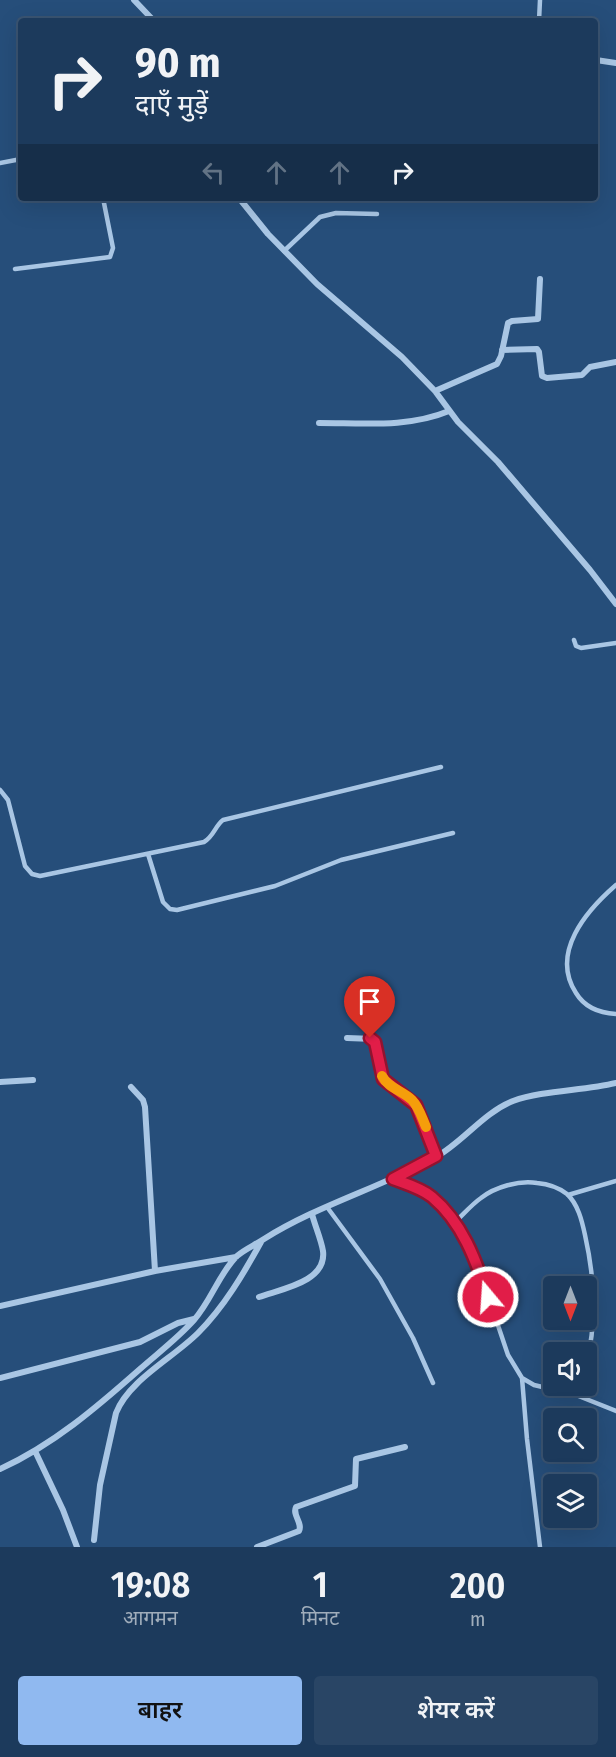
<!DOCTYPE html>
<html lang="hi">
<meta charset="utf-8">
<style>
body{margin:0;font-family:"Fira Sans Condensed","Noto Sans Devanagari",sans-serif;background:#294565;color:#f1f3f6;height:100vh;display:flex;flex-direction:column;font-size:22px;white-space:nowrap}
*{box-sizing:border-box;margin:0}
p{font-size:20px;color:#a0adbb}
.icon{flex:none;width:33px;height:33px;fill:none;stroke:currentColor;stroke-width:2;stroke-linecap:round;stroke-linejoin:round}
.map{position:relative;height:1547px;overflow:hidden}
.side{display:flex;flex-direction:column;background:#1c3a5c;flex:1}
.side>*{flex:none}
.top-card{position:absolute;left:18px;top:18px;width:580px;height:183px;border-radius:6px;box-shadow:0 6px 24px #0002,0 0 0 2px #3a5472;background:#1c3a5c;color:#f1f3f6;overflow:hidden}
.needle{width:39px;rotate:180deg}
.fabs{position:absolute;left:543px;top:1276px;display:grid;gap:12px}
.fabs a{display:grid;place-items:center;width:54px;height:54px;border-radius:6px;background:#1c3a5c;box-shadow:0 6px 24px #0002,0 0 0 2px #3a5472;font-size:30px}
.pin{position:absolute;display:grid;place-items:center;width:51px;height:51px;color:#fff;margin:-62px -26px;border-radius:50% 50% 50% 0;rotate:-45deg;box-shadow:0 0 6px #0007}
.pin .icon{rotate:45deg}
.me{position:absolute;width:66px;margin:-33px;rotate:342deg;stroke-linejoin:round;filter:drop-shadow(0 0 4px #0008)}
.turn{display:flex;align-items:center;gap:21px;height:126px;padding:0 18px;font-size:27px}
.turn .icon{width:78px;height:78px;stroke-width:2.5}
.turn b{display:block;font-size:42px;line-height:51px}
.lanes{display:flex;align-items:center;height:57px;padding:0 18px;background:#0003;justify-content:center;gap:30px;direction:ltr}
.lanes .off{opacity:.35}
.eta{display:flex;justify-content:space-evenly;align-items:center;height:102px;text-align:center}
.eta b{font-size:36px;font-weight:600;line-height:42px}
.primary-button{display:flex;gap:12px;margin-top:auto;padding:12px 18px}
.primary-button a{flex:1;height:69px;border-radius:6px;background:#90b9f0;color:#111;font-size:24px;font-weight:600;line-height:69px;text-align:center}
.primary-button a+a{background:#294565;color:#f1f3f6}
.map>svg:first-child{display:block}
</style>
<div class="map">
<svg width="616" height="1547" viewBox="0 0 616 1547">
<rect width="100%" height="100%" fill="#264e7a"/>
<g fill="none" stroke-linecap="round" stroke-linejoin="round">
<!-- service -->
<path stroke="#a9c6e4" stroke-width="4.5" d="M539,21L540,0
M0,163L21,159
M284,251L320,217L336,213L377,214
M15,269L110,257L113,248L103,198
M574,640L576,646L581,648L616,643
M0,790L8,800L25,866L32,874L40,876L204,842C214,836 215,826 223,820L441,767
M148,854L163,902L170,909L177,910L275,886L341,860L453,833
M616,885C586,911 550,953 576,993C585,1008 599,1013 616,1014
M393,1179L423,1191L432,1197L458,1228L475,1257L508,1355L522,1378L534,1385L576,1395L616,1411
M568,1195L616,1181
M327,1207L380,1279L413,1338L433,1383
M454,1223C463,1215 471,1205 481,1198C495,1187 519,1180 537,1183C548,1184 558,1187 567,1194C578,1204 582,1221 585,1235C595,1280 597,1321 586,1366
M522,1378L527,1439L540,1547
M576,1395L580,1386"/>
<!-- minor -->
<path stroke="#a9c6e4" stroke-width="6" d="M134,0L154,21
M596,60L616,63
M239,198L268,234L317,284L402,357L435,391L458,422L498,462L590,570L616,604
M502,350L537,349L539,352L542,376L547,378L582,375L590,367L616,362
M435,391L497,364L501,356L508,323L512,321L538,319L540,279
M319,423C363,423 408,428 449,411
M347,1038L374,1039L383,1079L416,1105L436,1157
M0,1082L33,1080
M131,1087L143,1100L145,1107L155,1271
M259,1297C281,1289 327,1282 323,1251C321,1239 315,1226 312,1214
M0,1306L155,1271L236,1257
M0,1378L140,1342L178,1323L194,1319
M35,1451L63,1510L77,1547
M0,1469C53,1445 97,1407 140,1369C158,1353 178,1338 194,1320C211,1301 220,1272 237,1256C245,1249 255,1245 264,1239C318,1205 380,1188 436,1157C464,1141 483,1113 513,1101C543,1090 584,1091 616,1083
M94,1540L100,1485L116,1413C129,1380 173,1358 198,1333C224,1307 244,1273 261,1242
M257,1547L299,1531C303,1523 292,1515 296,1507L355,1486L356,1459L405,1447"/>
</g>
<g fill="none" stroke-linecap="round" stroke-linejoin="round">
<!-- route casing -->
<g stroke="#92132f" stroke-width="15">
<path id="route" d="M370,1038L375,1042L383,1079L416,1105L436,1156L393,1179C406,1184 421,1188 432,1197C462,1222 476,1260 488,1297"/>
</g>
<!-- route -->
<use href="#route" stroke="#e11d48" stroke-width="10"/>
<!-- slow -->
<path stroke="#f59e0b" stroke-width="10" d="M382,1076C388,1088 403,1091 412,1100C419,1107 422,1118 426,1127"/>
</g>
</svg>
<div class="fabs">
<a><svg class="needle" viewBox="-14 -14 28 28"><path d="M0-13l5 13h-10z" fill="#e53935"/><path d="M0 13l5-13h-10z" fill="#a0adbb"/></svg></a>
<a><svg class="icon" aria-label="sound" viewBox="0 0 24 24"><path d="M4 9h4l5-4v14l-5-4H4zM17 9q2 3 0 6"/></svg></a>
<a><svg class="icon" aria-label="search" viewBox="0 0 24 24"><circle cx="10" cy="10" r="6"/><path d="M15 15l6 6"/></svg></a>
<a><svg class="icon" aria-label="layers" viewBox="0 0 24 24"><path d="M12 4l9 5-9 5-9-5zM3 14l9 5 9-5"/></svg></a>
</div>
<div class="pin" style="left:370px;top:1038px;background:#d93025"><svg class="icon" aria-label="arrive" viewBox="0 0 24 24"><path d="M6 21V4h12l-3 4 3 4H6"/></svg></div>
<svg class="me" style="left:488px;top:1297px" viewBox="-20 -20 40 40"><circle r="17" fill="#e11d48" stroke="#fff" stroke-width="3"/><path d="M0-11L8 9 0 5-8 9z" fill="#fff"/></svg>
<div class="top-card">
<div class="turn"><svg class="icon" aria-label="right" viewBox="0 0 24 24"><path d="M7 20v-9h11M14 6l5 5-5 5"/></svg><div><b>90 m</b>दाएँ मुड़ें</div></div>
<div class="lanes"><svg class="icon off" aria-label="left" viewBox="0 0 24 24"><path d="M17 20v-9H6M10 6l-5 5 5 5"/></svg><svg class="icon off" aria-label="ahead" viewBox="0 0 24 24"><path d="M12 20V5M6 11l6-6 6 6"/></svg><svg class="icon off" aria-label="ahead" viewBox="0 0 24 24"><path d="M12 20V5M6 11l6-6 6 6"/></svg><svg class="icon" aria-label="right" viewBox="0 0 24 24"><path d="M7 20v-9h11M14 6l5 5-5 5"/></svg></div>
</div>
</div>
<section class="side">
<div class="eta">
<div><b>19:08</b><p>आगमन</p></div>
<div><b>1</b><p>मिनट</p></div>
<div><b>200</b><p>m</p></div>
</div>
<div class="primary-button"><a>बाहर</a><a>शेयर करें</a></div>
</section>
